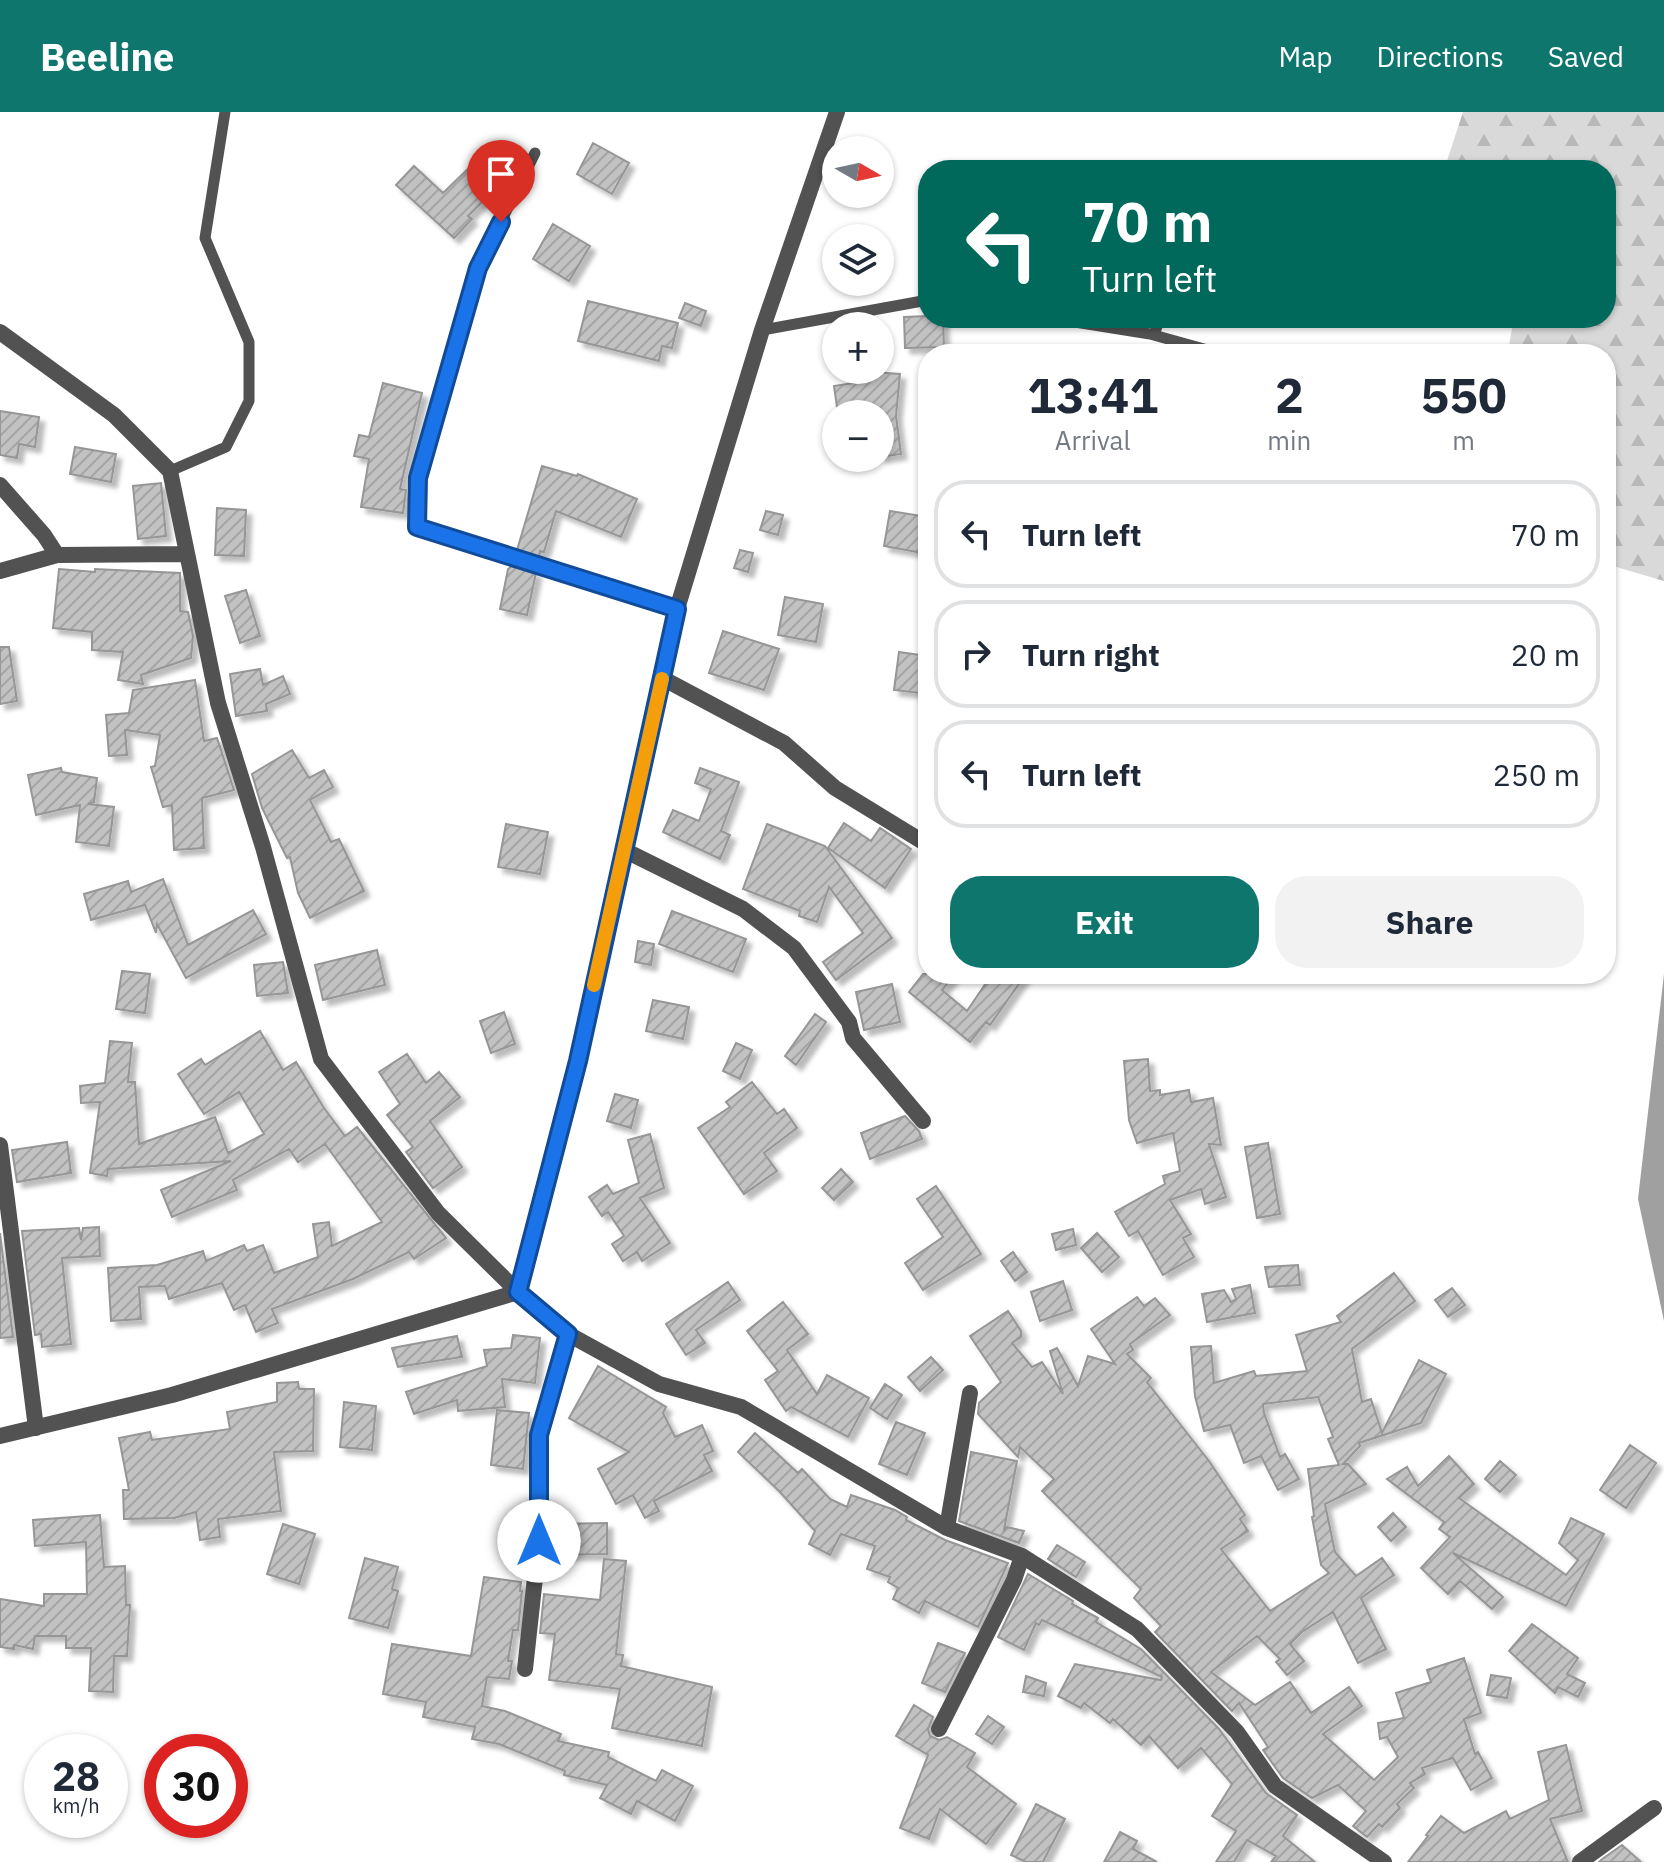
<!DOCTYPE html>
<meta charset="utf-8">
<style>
body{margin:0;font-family:"IBM Plex Sans",sans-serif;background:#f2f2f3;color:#1f2937;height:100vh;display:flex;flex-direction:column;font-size:30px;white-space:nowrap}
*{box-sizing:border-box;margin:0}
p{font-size:26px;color:#747a83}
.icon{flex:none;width:44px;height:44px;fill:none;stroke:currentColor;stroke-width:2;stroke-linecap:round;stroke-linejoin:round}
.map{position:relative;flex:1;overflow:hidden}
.drawer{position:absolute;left:918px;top:232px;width:698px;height:640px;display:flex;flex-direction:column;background:#fff;border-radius:32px;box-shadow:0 2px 6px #0004}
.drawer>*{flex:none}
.banner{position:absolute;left:918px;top:48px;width:698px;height:168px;border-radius:32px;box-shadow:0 2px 6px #0004;background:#00695c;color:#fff;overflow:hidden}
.needle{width:52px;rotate:99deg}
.controls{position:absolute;left:822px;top:24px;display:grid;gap:16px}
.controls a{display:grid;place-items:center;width:72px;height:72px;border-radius:50%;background:#fff;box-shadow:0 2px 6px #0004;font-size:40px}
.speed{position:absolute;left:24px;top:1622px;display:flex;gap:16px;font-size:40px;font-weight:700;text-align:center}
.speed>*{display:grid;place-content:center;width:104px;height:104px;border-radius:50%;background:#fff;box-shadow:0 2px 6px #0004;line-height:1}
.speed small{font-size:20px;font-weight:400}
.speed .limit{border:12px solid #d22;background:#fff;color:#111}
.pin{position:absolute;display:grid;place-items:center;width:68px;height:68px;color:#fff;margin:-82px -34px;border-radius:50% 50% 50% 0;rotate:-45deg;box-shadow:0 0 8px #0007}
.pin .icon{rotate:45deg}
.me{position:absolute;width:88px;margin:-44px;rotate:0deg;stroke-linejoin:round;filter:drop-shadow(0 0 6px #0008)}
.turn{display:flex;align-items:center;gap:28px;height:168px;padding:0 32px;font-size:36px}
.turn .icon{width:104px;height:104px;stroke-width:2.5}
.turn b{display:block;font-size:56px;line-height:68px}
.eta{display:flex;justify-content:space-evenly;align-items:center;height:136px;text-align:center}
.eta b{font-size:48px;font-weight:700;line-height:56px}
.button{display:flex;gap:16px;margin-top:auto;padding:16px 32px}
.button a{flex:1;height:92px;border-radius:32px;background:#0f766e;color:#fff;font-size:32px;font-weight:700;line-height:92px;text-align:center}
.button a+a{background:#f2f2f3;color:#1f2937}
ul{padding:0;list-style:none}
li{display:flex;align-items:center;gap:24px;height:108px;margin:0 16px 12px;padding:0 16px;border:4px solid #e0e1e3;border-radius:32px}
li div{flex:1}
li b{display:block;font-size:30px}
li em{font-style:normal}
header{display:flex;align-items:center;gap:48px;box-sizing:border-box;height:112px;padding:0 40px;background:#0f766e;color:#fff}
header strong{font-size:38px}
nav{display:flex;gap:44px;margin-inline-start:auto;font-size:28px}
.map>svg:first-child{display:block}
</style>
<header>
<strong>Beeline</strong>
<nav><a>Map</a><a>Directions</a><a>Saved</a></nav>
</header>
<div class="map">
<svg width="1664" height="1750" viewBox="0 0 1664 1750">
<defs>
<pattern id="forest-firs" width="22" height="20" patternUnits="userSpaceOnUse" patternTransform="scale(2)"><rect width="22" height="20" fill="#d9d9d9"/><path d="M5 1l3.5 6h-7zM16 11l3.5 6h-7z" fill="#b8b8b8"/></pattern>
<pattern id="building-hatch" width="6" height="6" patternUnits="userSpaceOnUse" patternTransform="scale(2)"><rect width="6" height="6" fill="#c2c2c2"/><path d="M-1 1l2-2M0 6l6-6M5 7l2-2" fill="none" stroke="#a5a5a5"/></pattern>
<filter id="shadow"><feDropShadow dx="5.5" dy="5.5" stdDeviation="2" flood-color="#0004"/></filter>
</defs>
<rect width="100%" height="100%" fill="#fff"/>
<!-- forest -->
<path fill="url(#forest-firs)" d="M1463,0H1664V469L1606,452V242H1514L1508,239L1514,206H1606V58H1444Z"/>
<!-- water -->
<path fill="#a0a0a0" d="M1664,862V1209L1638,1087Z"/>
<!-- building -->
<path fill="url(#building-hatch)" stroke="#969696" stroke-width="2" filter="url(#shadow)" d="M593,31L629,51L612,82L577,62Z
M473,52L497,75L468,104L472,107L454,126L396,73L414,54L443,81Z
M553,112L590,134L569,169L533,147Z
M588,189L678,211L672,236L662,234L659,249L578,229Z
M685,191L706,199L701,214L679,206Z
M928,204L943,206L944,235L905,236L904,205Z
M873,260L900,262L896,304L901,342L880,345V302H838L834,274L872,268Z
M383,271L422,281L400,377L406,378L403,401L361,395L369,347L354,344L359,323L369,325Z
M0,299L39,305L35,335L19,332L17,346L0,343Z
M75,335L116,342L111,370L70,362Z
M542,354L577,364L578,362L637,387L621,425L556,399L544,440L540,439L539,445L517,438Z
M161,371L166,424L138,427L133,374Z
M217,396L246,398L244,444L215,443Z
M766,399L783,403L778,423L760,418Z
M890,399L928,405V442L884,434Z
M740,438L753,441L748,460L734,456Z
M512,454L536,461L527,503L500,497L508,457Z
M59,457L95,460V457L180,461V499L188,500L193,524L191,546L141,563L143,572L118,568L123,540L92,538V520L53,516Z
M246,478L260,524L240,531L225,484Z
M785,485L823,492L816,530L778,523Z
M723,519L779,537L764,578L709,561Z
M0,535H9L17,589L0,592Z
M899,540L928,544V582L894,578Z
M260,557L263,573L283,564L290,582L266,592L267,599L236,604L230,562Z
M195,568L204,629L217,626L234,678L202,686L204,736L174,738L172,693L163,695L151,655L155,654L160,623L125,618L127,643L109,644L106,603L129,601L133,578Z
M292,638L309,666L324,658L333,675L310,688L331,730L339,727L364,779L310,806L298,781L290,745L287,746L262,696L252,662Z
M61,656L62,660L97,666L94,690L88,692L114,695L109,734L76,730L80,693L36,703L28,663Z
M700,656L739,670L721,719L730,723L720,747L663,720L673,698L699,709L711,677L695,671Z
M844,711L871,729L880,716L911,737L885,776L828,736Z
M506,712L548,720L540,762L498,755Z
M767,712L825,734L892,826L836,868L823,850L863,821L829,775L817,810L799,804L800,799L743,777Z
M163,767L188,833L253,798L266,822L186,866L157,812L156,821L145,793L91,808L84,782L128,769L131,780Z
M672,799L746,827L733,860L659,832Z
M638,829L654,832L651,853L635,850Z
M377,838L385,873L323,888L315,853Z
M283,850L288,881L257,884L254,853Z
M122,859L150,862L145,901L116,897Z
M923,862H955L942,878L967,899L992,862H1026L990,913L986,910L970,930L909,880Z
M892,872L900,910L864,918L856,880Z
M653,888L689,895L683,927L646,919Z
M504,900L515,932L491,941L480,909Z
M815,902L826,910L796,953L785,944Z
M260,919L283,958L296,950L324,996L345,1024L357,1015L446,1126L414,1147L409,1140L353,1167L272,1197L278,1211L256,1220L245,1193L234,1198L222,1171L169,1187L165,1174L139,1175L141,1207L111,1209L108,1156L157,1153L203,1139L206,1149L244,1133L247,1139L263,1133L274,1161L318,1145L313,1112L329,1110L332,1134L382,1110L325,1032L298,1050L289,1037L233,1068L237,1078L172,1105L161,1078L231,1049L108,1057L107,1064L90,1061L100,990L81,991L80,974L105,971L110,929L132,931L128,970H135L139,1032L215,1005L228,1041L264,1022L239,980L204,1002L178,962L201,947L205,953Z
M736,931L752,938L740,967L723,959Z
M407,942L426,971L439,960L460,985L430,1009L462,1055L433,1076L406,1040L413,1035L387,1003L400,992L379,960Z
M1148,947L1150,979L1160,978V983L1189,978L1191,990L1213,986L1221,1033L1209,1032L1226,1085L1205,1092L1201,1077L1170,1088L1191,1122L1183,1126L1194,1145L1163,1163L1138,1119L1129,1124L1115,1100L1165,1072L1163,1064L1180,1059L1173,1021L1137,1031L1129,1008L1124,949Z
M752,970L777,1002L784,997L797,1016L764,1041L777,1059L744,1082L698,1016L730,995L726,990Z
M615,982L638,988L631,1016L607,1009Z
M905,1004L919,1019L922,1027L870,1047L861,1021Z
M650,1022L664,1076L640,1086L670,1131L642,1149L637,1140L623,1149L612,1132L624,1124L608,1100L602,1104L589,1085L607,1073L613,1082L639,1071L628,1028Z
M67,1030L71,1061L17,1070L12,1038Z
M1268,1031L1280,1102L1257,1106L1245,1035Z
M841,1057L853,1070L834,1088L822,1076Z
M936,1074L981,1142L923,1178L905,1151L943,1125L917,1087Z
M99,1115L100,1144L62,1146L71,1232L42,1235L41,1222L35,1223L22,1119L79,1116L81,1128L83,1116Z
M1073,1117L1076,1133L1056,1138L1052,1122Z
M0,1121L13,1225L0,1226Z
M1097,1121L1119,1145L1102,1160L1081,1136Z
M1013,1140L1027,1160L1015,1169L1001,1149Z
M1298,1153L1300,1173L1269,1175L1265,1155Z
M1394,1161L1415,1189L1352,1237L1362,1290L1371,1287L1382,1321L1419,1248L1446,1262L1421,1311L1359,1331L1360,1334L1343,1352H1348L1366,1372L1325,1392L1335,1440L1356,1464L1382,1446L1394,1463L1361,1486L1386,1537L1358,1551L1333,1500L1302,1520L1290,1532L1304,1549L1287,1563L1276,1550L1280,1547L1257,1524L1211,1560L1255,1593L1290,1570L1311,1601L1349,1575L1362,1594L1323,1622L1374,1668L1398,1645L1387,1625L1380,1627L1378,1611L1404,1606L1396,1581L1431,1570L1427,1558L1464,1546L1481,1601L1464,1607L1475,1642L1478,1640L1492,1666L1471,1678L1453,1646L1422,1656L1425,1662L1410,1671L1414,1676L1397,1692L1400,1696L1382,1715L1379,1712L1367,1725L1353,1714L1366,1699L1338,1673L1312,1686L1283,1666L1263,1638L1268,1635L1239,1591L1232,1599L1155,1520L1161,1514L1134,1486L1141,1477L1042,1379L1054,1367L1020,1335L1018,1345L978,1302L979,1291L1001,1270L970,1224L1008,1199L1021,1219V1225L1012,1231L1032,1255L1042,1250L1063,1282L1050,1239L1057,1236L1078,1274L1088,1244L1115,1252L1091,1217L1137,1185L1144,1194L1155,1186L1170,1203L1130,1232L1133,1238L1127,1242L1151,1266L1147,1270L1209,1349L1245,1403L1240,1407L1248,1419L1221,1437L1270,1499L1329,1461L1321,1453L1312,1405L1314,1404L1308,1357L1339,1353L1328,1327L1333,1325L1318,1285L1263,1292L1264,1301L1280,1345L1285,1342L1299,1367L1278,1378L1261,1344L1244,1351L1230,1313L1204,1319L1195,1284L1191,1235L1211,1234L1214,1271L1254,1259L1256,1264L1307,1259L1296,1223L1341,1210L1337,1204Z
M1063,1169L1072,1198L1040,1209L1031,1180Z
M728,1170L740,1188L696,1218L705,1231L686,1243L666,1212Z
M1250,1173L1255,1201L1207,1210L1202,1182L1224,1178L1231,1190L1236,1187L1232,1177Z
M1452,1176L1465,1193L1448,1205L1435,1188Z
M783,1190L808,1222L787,1238L817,1282L827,1263L869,1286L848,1325L791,1295L786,1299L765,1268L778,1259L747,1219Z
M513,1223L540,1226L535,1271L502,1267L505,1295L458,1299L457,1288L414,1302L406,1280L487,1254L484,1238L511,1236Z
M457,1224L462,1245L398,1255L392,1236Z
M931,1245L943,1258L920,1279L908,1265Z
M598,1254L666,1295L663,1301L675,1325L702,1313L713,1339L704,1343L712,1359L654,1389L659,1399L645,1406L633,1383L616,1392L598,1357L629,1340L569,1306Z
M298,1270L299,1277H314L313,1339L274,1340L281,1399L218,1407L220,1425L200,1428L196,1400L174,1406L124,1407L123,1378H129L119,1326L150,1320L152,1328L230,1317L227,1300L277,1290V1271Z
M885,1272L902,1283L887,1307L870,1296Z
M344,1290L376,1294L372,1338L340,1335Z
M497,1298L529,1301L523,1357L491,1353Z
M896,1310L925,1321L907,1363L879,1352Z
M755,1321L798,1361L802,1357L830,1387L847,1395L851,1383L895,1398L907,1405L906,1408L945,1428L1008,1451L978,1515L925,1489L919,1501L893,1487L898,1476L888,1470L890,1465L867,1457L875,1434L841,1422L830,1443L809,1432L815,1419L779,1379L738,1340Z
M1630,1333L1656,1351L1626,1396L1600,1378Z
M971,1340L1017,1349L1004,1418L1007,1415L1024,1419L1019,1431L959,1409Z
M1449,1344L1474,1372L1459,1386L1566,1463L1578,1448L1559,1431L1571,1406L1604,1422L1566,1494L1453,1441L1503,1485L1492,1497L1460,1469L1448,1482L1421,1456L1450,1425L1439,1417L1444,1410L1387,1367L1407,1355L1418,1374Z
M1500,1349L1516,1363L1500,1380L1485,1367Z
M1393,1401L1406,1415L1391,1429L1378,1415Z
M100,1403L104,1455L125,1454L126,1493H130L127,1544H114L113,1580L89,1579L91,1536H66V1524H35L33,1537L14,1533V1537L0,1535V1487L44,1494V1482H87L86,1430L35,1434L33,1408Z
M607,1411V1442L556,1443V1412Z
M283,1412L315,1422L299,1472L267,1462Z
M1057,1433L1085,1450L1076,1465L1048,1447Z
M365,1446L398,1455L392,1477L398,1479L388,1516L349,1506Z
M604,1447L626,1449L616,1542L623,1543L621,1554L712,1575L702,1634L612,1616L620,1577L549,1568L555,1522L540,1521L544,1482L600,1488Z
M1028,1462L1073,1489L1072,1492L1098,1506L1096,1510L1141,1537L1219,1617L1266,1681L1297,1703L1283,1724L1315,1750H1271L1276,1744L1247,1728L1234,1750H1216L1236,1719L1212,1704L1232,1672L1201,1636L1178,1656L1149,1624L1141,1633L1113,1607L1110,1611L1084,1591L1081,1596L1058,1584L1075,1552L1161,1568L1162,1565L1042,1508L1039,1513L1036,1511L1024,1538L998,1525Z
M484,1465L521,1470L520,1479H522L518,1518H513L508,1549H512L509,1567L487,1565L482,1594L505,1599L561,1622L558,1629L609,1640L608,1645L656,1669L662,1658L693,1674L675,1709L637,1689L631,1702L600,1686L607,1673L564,1663L565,1659L499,1632L472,1627L475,1615L423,1605L426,1590L383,1582L392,1532L471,1544Z
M1532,1512L1578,1546L1567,1562L1585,1571L1578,1585L1558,1575L1555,1581L1509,1539Z
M938,1531L965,1541L945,1580L922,1571Z
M1491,1563L1511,1566L1507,1586L1487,1583Z
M1026,1564L1046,1571L1044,1584L1023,1580Z
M914,1593L933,1605L928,1617L930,1624L939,1628L947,1625L975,1641L967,1655L1016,1692L986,1732L940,1697L929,1727L900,1716L928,1643L896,1624Z
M988,1604L1004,1615L992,1632L976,1622Z
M1566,1633L1582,1699L1550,1707L1568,1750H1408L1428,1724L1426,1723L1441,1704L1464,1721L1506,1699L1510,1707L1549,1688L1538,1640Z
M1036,1692L1065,1707L1043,1750H1026L1011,1743Z
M1120,1720L1137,1729L1133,1737L1157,1750H1104Z
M1622,1733L1641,1750H1599L1601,1748Z"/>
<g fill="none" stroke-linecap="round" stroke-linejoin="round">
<!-- service -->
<path stroke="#525252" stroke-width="11" d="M535,41L478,156L418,366L417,415L677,497
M1050,206L1150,222L1222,242
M762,218L928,188
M1154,223L1160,206
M170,359L226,335L249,289V230L205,126L225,0"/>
<!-- minor -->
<path stroke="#525252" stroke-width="16" d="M0,220L114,303L170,359L218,591L263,735L321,947L438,1101L518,1180L568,1222L659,1272L741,1295L947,1416L1022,1444L1137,1517L1237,1620L1275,1674L1384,1750
M0,373L44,423L57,443
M0,459L57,443L186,442
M662,566L784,631L835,676L928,733
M624,738L743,797L794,836L849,910L853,926L923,1009
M0,1033L36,1316
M0,1324L172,1283L518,1180L578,949L677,497L762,218L837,0
M947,1416L970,1281
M525,1557L539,1429V1323L568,1222
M939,1617L1014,1468L1022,1444
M1580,1750L1654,1696"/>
</g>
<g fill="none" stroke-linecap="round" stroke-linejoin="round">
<!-- route casing -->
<g stroke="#114b97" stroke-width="20">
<path id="route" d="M501,110L478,156L418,366L417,415L677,497L578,949L518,1180L568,1222L539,1323V1429"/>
</g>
<!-- route -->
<use href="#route" stroke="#1a73e8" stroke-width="14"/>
<!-- slow -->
<path stroke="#f59e0b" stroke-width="14" d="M594,873L662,567"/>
</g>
</svg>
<div class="controls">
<a><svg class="needle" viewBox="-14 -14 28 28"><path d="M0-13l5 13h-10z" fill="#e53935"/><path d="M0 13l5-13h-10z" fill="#747a83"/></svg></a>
<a><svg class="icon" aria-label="layers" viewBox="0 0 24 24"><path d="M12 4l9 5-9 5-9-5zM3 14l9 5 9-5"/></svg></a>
<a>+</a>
<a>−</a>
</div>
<div class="speed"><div>28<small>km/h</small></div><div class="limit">30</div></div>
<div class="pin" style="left:501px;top:110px;background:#d93025"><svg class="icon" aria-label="arrive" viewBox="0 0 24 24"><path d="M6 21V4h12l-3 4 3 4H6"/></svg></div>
<svg class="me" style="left:539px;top:1429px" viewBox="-20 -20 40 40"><circle r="19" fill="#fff"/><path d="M0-13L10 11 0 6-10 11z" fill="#1a73e8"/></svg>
<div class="banner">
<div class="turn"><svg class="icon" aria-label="left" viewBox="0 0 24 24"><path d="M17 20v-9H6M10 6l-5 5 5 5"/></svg><div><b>70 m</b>Turn left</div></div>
</div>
<section class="drawer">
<div class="eta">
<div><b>13:41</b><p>Arrival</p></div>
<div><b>2</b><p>min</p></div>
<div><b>550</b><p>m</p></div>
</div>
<ul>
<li><svg class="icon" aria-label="left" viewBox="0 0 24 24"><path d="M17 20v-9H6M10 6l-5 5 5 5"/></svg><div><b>Turn left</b></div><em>70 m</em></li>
<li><svg class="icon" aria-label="right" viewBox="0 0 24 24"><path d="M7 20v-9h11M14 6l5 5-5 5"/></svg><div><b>Turn right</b></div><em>20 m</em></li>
<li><svg class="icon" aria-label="left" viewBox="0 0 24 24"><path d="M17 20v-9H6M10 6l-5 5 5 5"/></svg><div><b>Turn left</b></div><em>250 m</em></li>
</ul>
<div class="button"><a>Exit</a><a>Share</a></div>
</section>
</div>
